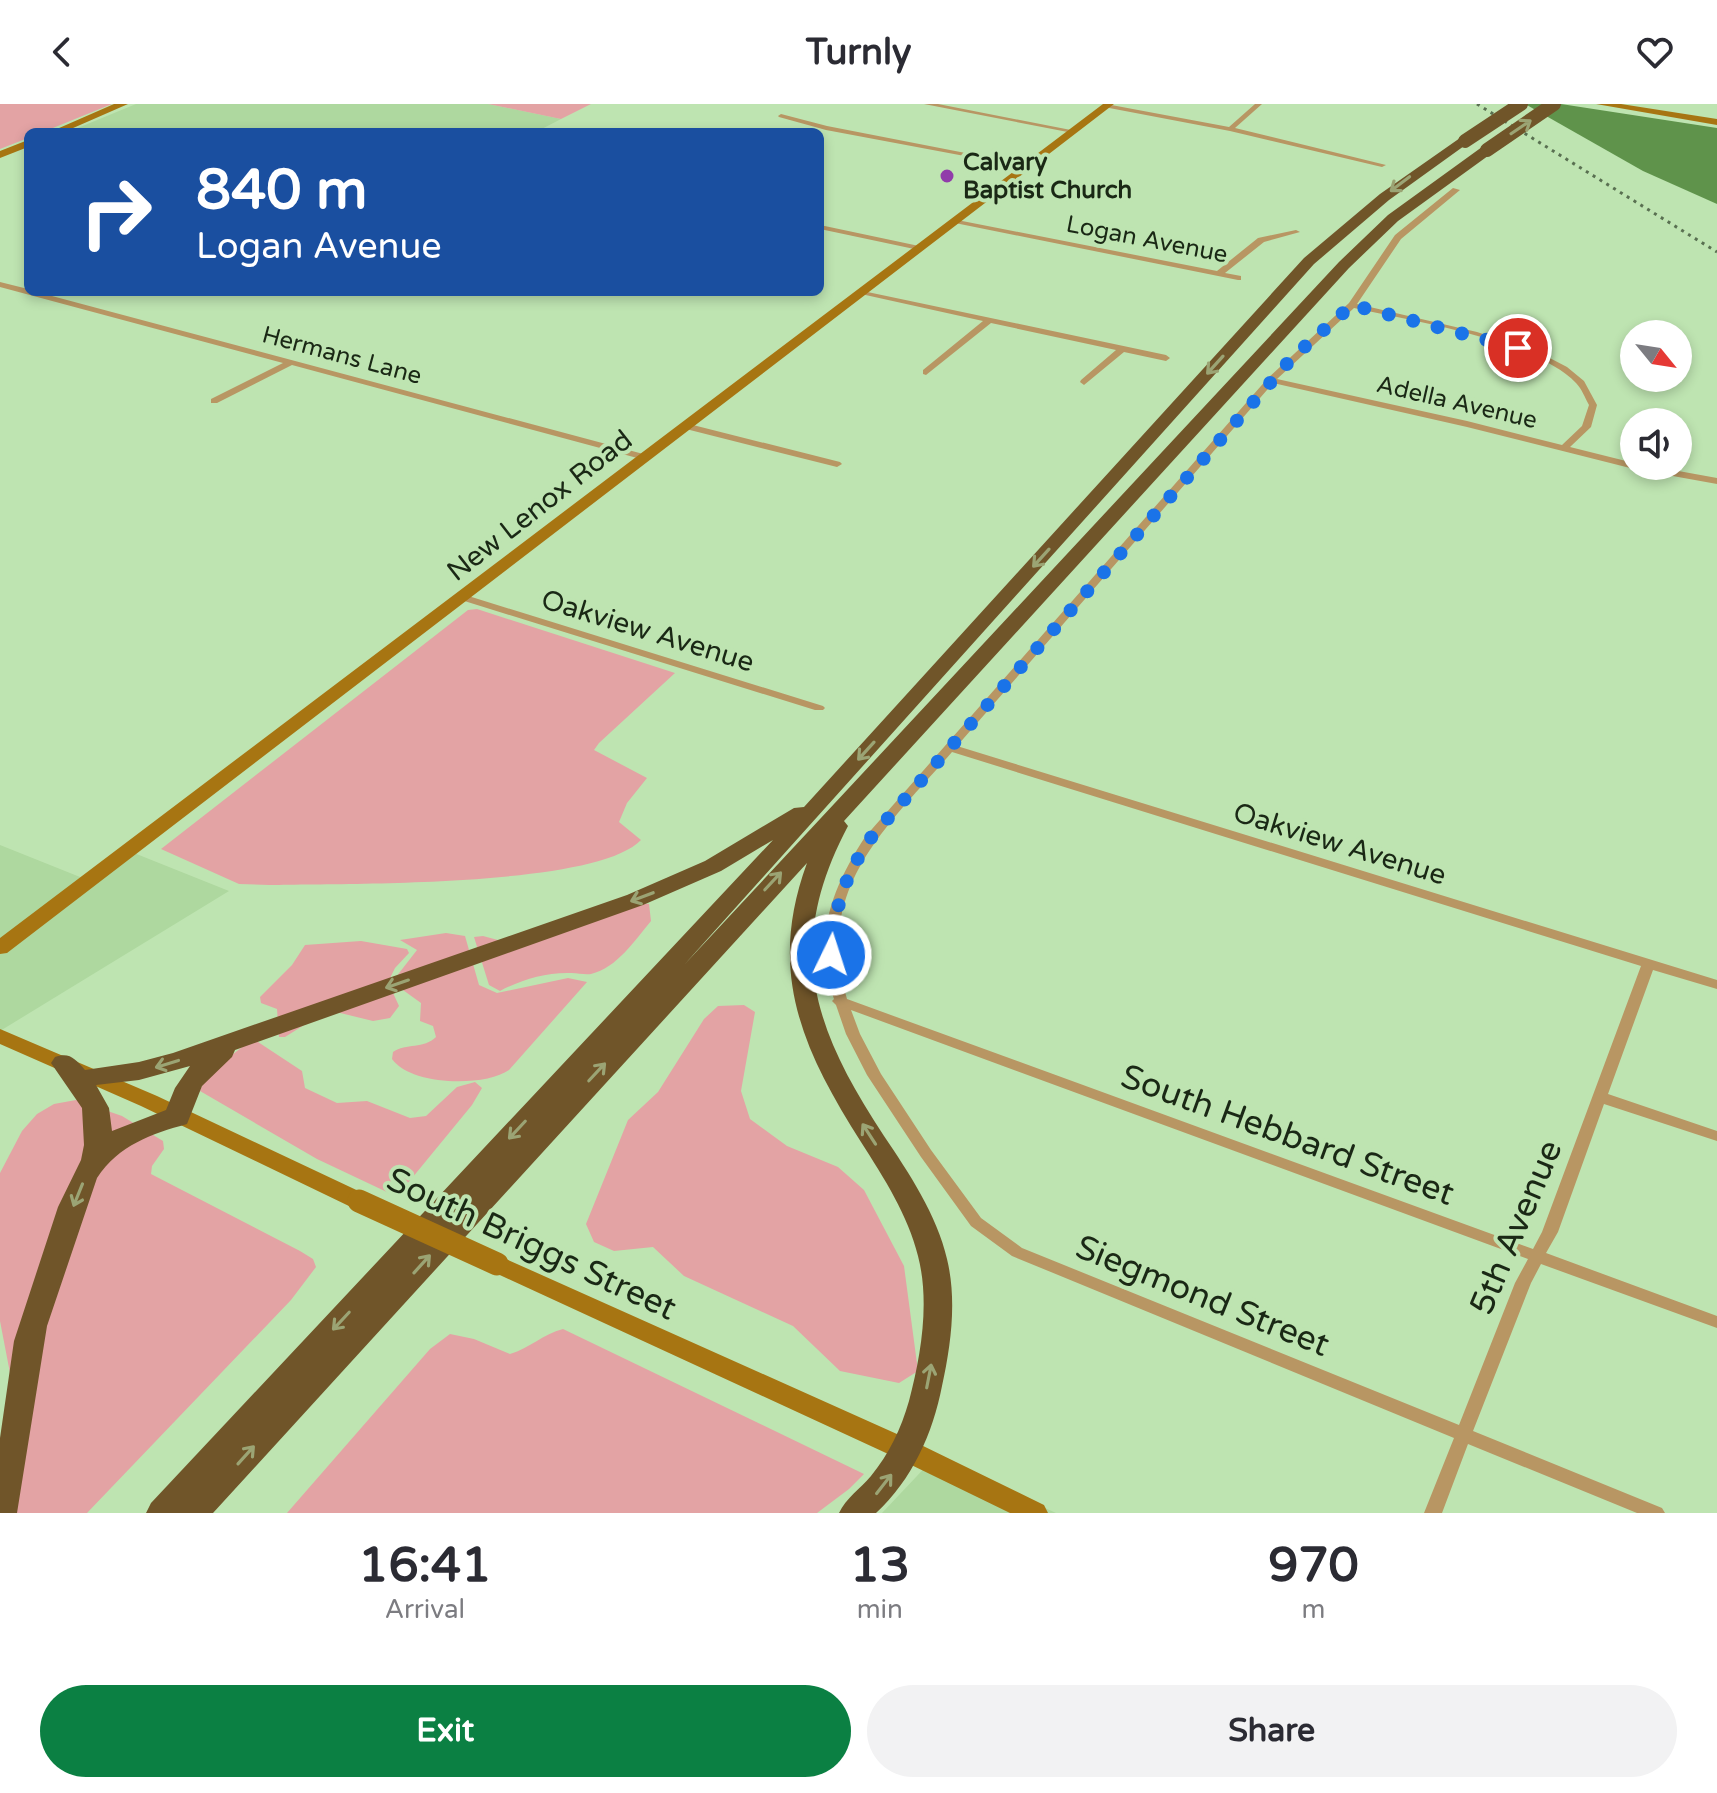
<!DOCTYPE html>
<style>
body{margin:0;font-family:"Varela Round",sans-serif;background:#f2f2f3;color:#2b2b33;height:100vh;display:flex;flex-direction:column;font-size:30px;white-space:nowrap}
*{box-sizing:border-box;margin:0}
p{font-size:26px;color:#7c7c81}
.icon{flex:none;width:44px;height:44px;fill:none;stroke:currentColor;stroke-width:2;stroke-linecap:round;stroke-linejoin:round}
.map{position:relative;height:1409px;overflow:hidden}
.panel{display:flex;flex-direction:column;background:#fff;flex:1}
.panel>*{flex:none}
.banner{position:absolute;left:24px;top:24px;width:800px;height:168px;border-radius:12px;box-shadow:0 4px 12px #0003;background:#1a4fa0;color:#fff;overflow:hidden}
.needle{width:52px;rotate:120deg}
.buttons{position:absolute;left:1620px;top:216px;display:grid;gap:16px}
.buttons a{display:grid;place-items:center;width:72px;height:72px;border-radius:50%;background:#fff;box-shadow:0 4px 12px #0003;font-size:40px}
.pin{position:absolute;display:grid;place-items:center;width:68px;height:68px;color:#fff;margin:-34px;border:4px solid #fff;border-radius:50%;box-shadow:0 2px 8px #0007}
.me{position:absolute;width:88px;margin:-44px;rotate:4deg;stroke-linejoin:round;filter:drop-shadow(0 0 6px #0008)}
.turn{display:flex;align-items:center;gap:28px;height:168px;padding:0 40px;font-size:36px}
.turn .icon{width:104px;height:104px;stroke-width:2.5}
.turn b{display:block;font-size:56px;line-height:68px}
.eta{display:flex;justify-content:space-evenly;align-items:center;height:136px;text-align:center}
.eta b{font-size:48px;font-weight:800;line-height:56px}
.cta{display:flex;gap:16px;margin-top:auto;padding:16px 40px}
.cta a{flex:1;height:92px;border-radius:48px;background:#0b8043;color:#fff;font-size:32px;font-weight:800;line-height:92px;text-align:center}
.cta a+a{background:#f2f2f3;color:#2b2b33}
header{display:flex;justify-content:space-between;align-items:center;height:104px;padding:0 40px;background:#fff;font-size:36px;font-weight:800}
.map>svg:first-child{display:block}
</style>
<header><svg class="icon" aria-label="back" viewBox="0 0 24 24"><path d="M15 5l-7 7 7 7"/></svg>Turnly<svg class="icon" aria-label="heart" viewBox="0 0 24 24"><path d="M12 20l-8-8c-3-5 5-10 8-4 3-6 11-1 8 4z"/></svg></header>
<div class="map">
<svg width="1717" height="1409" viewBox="0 0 1717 1409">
<rect width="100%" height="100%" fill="#bee4b1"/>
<!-- built -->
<path fill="#aed89f" d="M136,0H488L561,15L536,28H68Z
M0,741L85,775L124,745L229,787L0,927Z
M934,1354L1056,1409H882Z"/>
<!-- green -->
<path fill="#e3a3a4" d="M0,0H112L43,28H28V34L0,45Z
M488,0H591L561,15Z
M477,505L675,569L599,639L594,646L647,674L627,699L619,718L641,736C595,784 343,779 270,781L239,780L161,745L468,506Z
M631,798L649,800L651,817C635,836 617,864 591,870C585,871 578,869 572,869C546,868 523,875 500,887L489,881L474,833L483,832L516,841Z
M446,829L465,832L479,881L497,889L568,874L587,878L509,966C485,983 411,982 392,955L393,948C406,939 424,945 436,933L433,922L420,917L421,899L396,881V873L417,846L400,836Z
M361,837L407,845L409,849L395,864L388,878L399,902L390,914L373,917L328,906L285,933H279L277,905L261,899L260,893L292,861L305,841Z
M744,901L755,908L741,987L750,1015L787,1042L838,1063L864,1086L904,1162L918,1267L899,1279L840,1267L793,1222L684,1172L653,1143L614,1147L594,1138L586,1120L628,1016L658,988L704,915L718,902Z
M250,937L258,938L302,967L305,984L337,999L367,997L410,1014L426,1012L457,983L475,978L482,984L472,1001L403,1085L389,1089L317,1055L200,987L206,971Z
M76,996L122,1012L163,1037L164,1045L152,1062L151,1070L300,1147L313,1155L316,1163L291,1196L87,1409H2L10,1269L0,1217V1069L22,1027L37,1010L54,1000Z
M563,1225L864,1370L849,1385L817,1409H287L430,1245L450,1230L474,1235L510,1250C530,1244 543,1230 563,1225Z"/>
<!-- water -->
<path fill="#5f934b" d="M1525,0H1561L1717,24V100L1643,67Z"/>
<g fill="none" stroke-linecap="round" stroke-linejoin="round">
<!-- street -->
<path fill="#b89663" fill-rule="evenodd" d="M924,0H938L1076,27L1073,29Z
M1106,0L1229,23L1255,0H1262L1235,24L1386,61L1382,63L1230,27L1104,3L1103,2Z
M781,10L827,22L1032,62L1028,64L826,26L779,13L778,12Z
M1453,84L1460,86L1401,135L1357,200L1477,228L1542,250L1567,263L1584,277L1597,301L1591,323L1570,343L1634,359V362H1651L1717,374V380L1634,365L1467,323L1273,279L957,642L1717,876V885L1653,866L1608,990L1717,1027V1037L1604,1000L1558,1128L1546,1149L1717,1212V1224L1541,1160L1531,1179L1473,1327L1662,1404L1665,1409H1637L1468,1340L1442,1409H1424L1454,1334L1012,1152L971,1122L921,1053L867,971L846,930L836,901L832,897L834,895C812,835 832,784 865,733L1268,274L1349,199L1395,131ZM1354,204C1413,217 1534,236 1576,279C1582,285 1585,294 1589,301L1582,322L1562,341L1467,317L1277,275ZM952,648L1641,862L1542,1128L1533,1145L847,895C844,885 842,875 841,865C825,773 898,711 952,648ZM851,906L1528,1155L1515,1179L1459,1321L1022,1144L981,1114L931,1046L881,970L860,930Z
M952,115L1217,167L1258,134L1296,126L1300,128L1264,138L1225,169L1241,172V176H1238L955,119H952Z
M820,121L919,142L923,144L919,146L820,125Z
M0,178L28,185V188H37L647,351L649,353L647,355H641L292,261L217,299H211V295L283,259L0,183Z
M858,186L1166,251L1170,254L1166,257L1124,248L1084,281L1080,278L1081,276L1116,246L991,219L926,271L923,270V266L983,217L861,190L857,188Z
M685,319L840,358L842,360L837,363L682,324V320Z
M462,490L823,602L825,604L823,606H815L458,495L457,493Z"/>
<!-- secondary -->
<path fill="#a77512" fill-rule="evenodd" d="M114,0H128L64,28H50Z
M1103,0H1114L7,849L0,850V834Z
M1596,0H1621L1717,15V21Z
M28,36V43L0,54V47Z
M0,925L157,992L367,1091L370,1097L367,1103L359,1105L351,1103L141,1002L0,940Z
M497,1151L917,1339L1044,1401L1048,1409H1010L899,1355L489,1166L485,1160L489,1154Z"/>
<!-- highway -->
<path fill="#705529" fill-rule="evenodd" d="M1460,34L1471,37L1389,96L1314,160L684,861L1339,158L1388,111L1482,43H1492V49L1398,117L1349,164L844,717L848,722C784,843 813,924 884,1032C909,1069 937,1111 947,1155C957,1196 951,1241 942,1282C933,1329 912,1376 876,1409H839C846,1394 860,1385 871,1372C889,1350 901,1325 909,1297C921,1252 930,1198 918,1152C908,1111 884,1074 861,1038C802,945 767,868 807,759L213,1409H146L151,1399L773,736L721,767L643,801L235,946L232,953L202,982L187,1020C151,1030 119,1041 97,1074L47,1222L17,1409H0V1334L14,1237L58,1103L81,1056L84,1041L82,1004L51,959L55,953C70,948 75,955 85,966L139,958L173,949L627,791L705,757L794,704L804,703L1304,154L1380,90ZM190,962L175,984L166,1006L112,1027L109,1004L96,981L139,976Z"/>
<!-- rail -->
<path stroke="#597051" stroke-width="3" stroke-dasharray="3 5" stroke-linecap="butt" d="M1477,0L1717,148"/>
<!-- secondary-bridge -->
<path stroke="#a77512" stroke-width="23" d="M359,1097L497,1160"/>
<!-- highway-bridge -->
<path stroke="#705529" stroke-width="14" d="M1465,37L1521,0
M1487,46L1554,0"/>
</g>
<!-- one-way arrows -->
<defs><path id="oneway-shaft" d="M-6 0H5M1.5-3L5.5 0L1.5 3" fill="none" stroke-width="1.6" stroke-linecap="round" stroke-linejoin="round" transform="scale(2)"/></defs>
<g stroke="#9ba474">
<use href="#oneway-shaft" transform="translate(1521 23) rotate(-34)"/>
<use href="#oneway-shaft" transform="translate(1400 80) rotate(143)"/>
<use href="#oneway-shaft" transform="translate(1215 261) rotate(132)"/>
<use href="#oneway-shaft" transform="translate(1041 454) rotate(132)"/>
<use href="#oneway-shaft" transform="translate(866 647) rotate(132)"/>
<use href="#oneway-shaft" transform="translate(773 777) rotate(-47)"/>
<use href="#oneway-shaft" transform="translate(642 793) rotate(159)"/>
<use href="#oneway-shaft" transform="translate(397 880) rotate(161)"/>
<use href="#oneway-shaft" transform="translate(167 960) rotate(163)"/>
<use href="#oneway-shaft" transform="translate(597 968) rotate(-47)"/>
<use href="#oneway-shaft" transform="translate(517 1026) rotate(133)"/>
<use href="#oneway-shaft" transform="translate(869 1030) rotate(-123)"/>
<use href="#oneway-shaft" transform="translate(78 1091) rotate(112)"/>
<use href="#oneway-shaft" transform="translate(422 1160) rotate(-48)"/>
<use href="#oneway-shaft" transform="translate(341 1217) rotate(133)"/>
<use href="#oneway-shaft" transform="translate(929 1272) rotate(-79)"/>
<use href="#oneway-shaft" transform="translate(246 1351) rotate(-48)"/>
<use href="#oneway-shaft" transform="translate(884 1380) rotate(-52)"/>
</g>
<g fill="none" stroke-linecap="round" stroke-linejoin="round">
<!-- route -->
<path stroke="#1a73e8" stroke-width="14" stroke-dasharray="0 25.2" d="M831,851C835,802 843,777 869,736L1292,254L1352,201L1518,244"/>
</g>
<!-- markers -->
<circle fill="#913caa" stroke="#bee4b1" stroke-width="3" cx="947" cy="72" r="8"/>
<g text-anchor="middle" stroke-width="8" stroke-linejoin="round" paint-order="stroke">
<!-- far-poi labels -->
<g font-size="24" font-weight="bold" fill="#1a2815" stroke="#bee4b1" text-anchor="start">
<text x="963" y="66">Calvary<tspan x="963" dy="28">Baptist Church</tspan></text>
</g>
<!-- far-street labels -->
<g font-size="24" fill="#1a2815" stroke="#bee4b1">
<text transform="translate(1147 135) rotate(11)" y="8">Logan Avenue</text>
<text transform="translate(342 251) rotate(15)" y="8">Hermans Lane</text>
<text transform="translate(1457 298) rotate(13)" y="8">Adella Avenue</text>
</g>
<!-- street labels -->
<g font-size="28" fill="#1a2815" stroke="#bee4b1">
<text transform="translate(539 401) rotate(-38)" y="10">New Lenox Road</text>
<text transform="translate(648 526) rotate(17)" y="10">Oakview Avenue</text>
<text transform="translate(1340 739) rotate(17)" y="10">Oakview Avenue</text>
</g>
<!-- near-street labels -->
<g font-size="34" fill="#1a2815" stroke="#bee4b1">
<text transform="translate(1288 1030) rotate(20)" y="12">South Hebbard Street</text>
<text transform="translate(1515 1123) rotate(-67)" y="12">5th Avenue</text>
<text transform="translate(532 1139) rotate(25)" y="12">South Briggs Street</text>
<text transform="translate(1203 1191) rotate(22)" y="12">Siegmond Street</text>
</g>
</g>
</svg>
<div class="buttons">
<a><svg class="needle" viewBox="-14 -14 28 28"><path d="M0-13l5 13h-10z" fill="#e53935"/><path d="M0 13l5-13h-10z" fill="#7c7c81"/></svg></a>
<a><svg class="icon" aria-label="sound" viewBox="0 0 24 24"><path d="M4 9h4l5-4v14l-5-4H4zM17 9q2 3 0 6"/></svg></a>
</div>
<div class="pin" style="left:1518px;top:244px;background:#d93025"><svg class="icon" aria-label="arrive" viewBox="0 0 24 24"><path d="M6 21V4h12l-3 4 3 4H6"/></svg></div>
<svg class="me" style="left:831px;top:851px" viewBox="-20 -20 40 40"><circle r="17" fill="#1a73e8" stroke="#fff" stroke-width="3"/><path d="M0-11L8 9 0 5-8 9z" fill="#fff"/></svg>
<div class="banner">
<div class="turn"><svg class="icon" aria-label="right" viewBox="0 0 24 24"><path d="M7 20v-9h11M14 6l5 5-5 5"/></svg><div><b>840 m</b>Logan Avenue</div></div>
</div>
</div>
<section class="panel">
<div class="eta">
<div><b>16:41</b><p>Arrival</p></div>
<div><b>13</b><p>min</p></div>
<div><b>970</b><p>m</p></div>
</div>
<div class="cta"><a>Exit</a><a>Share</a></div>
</section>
